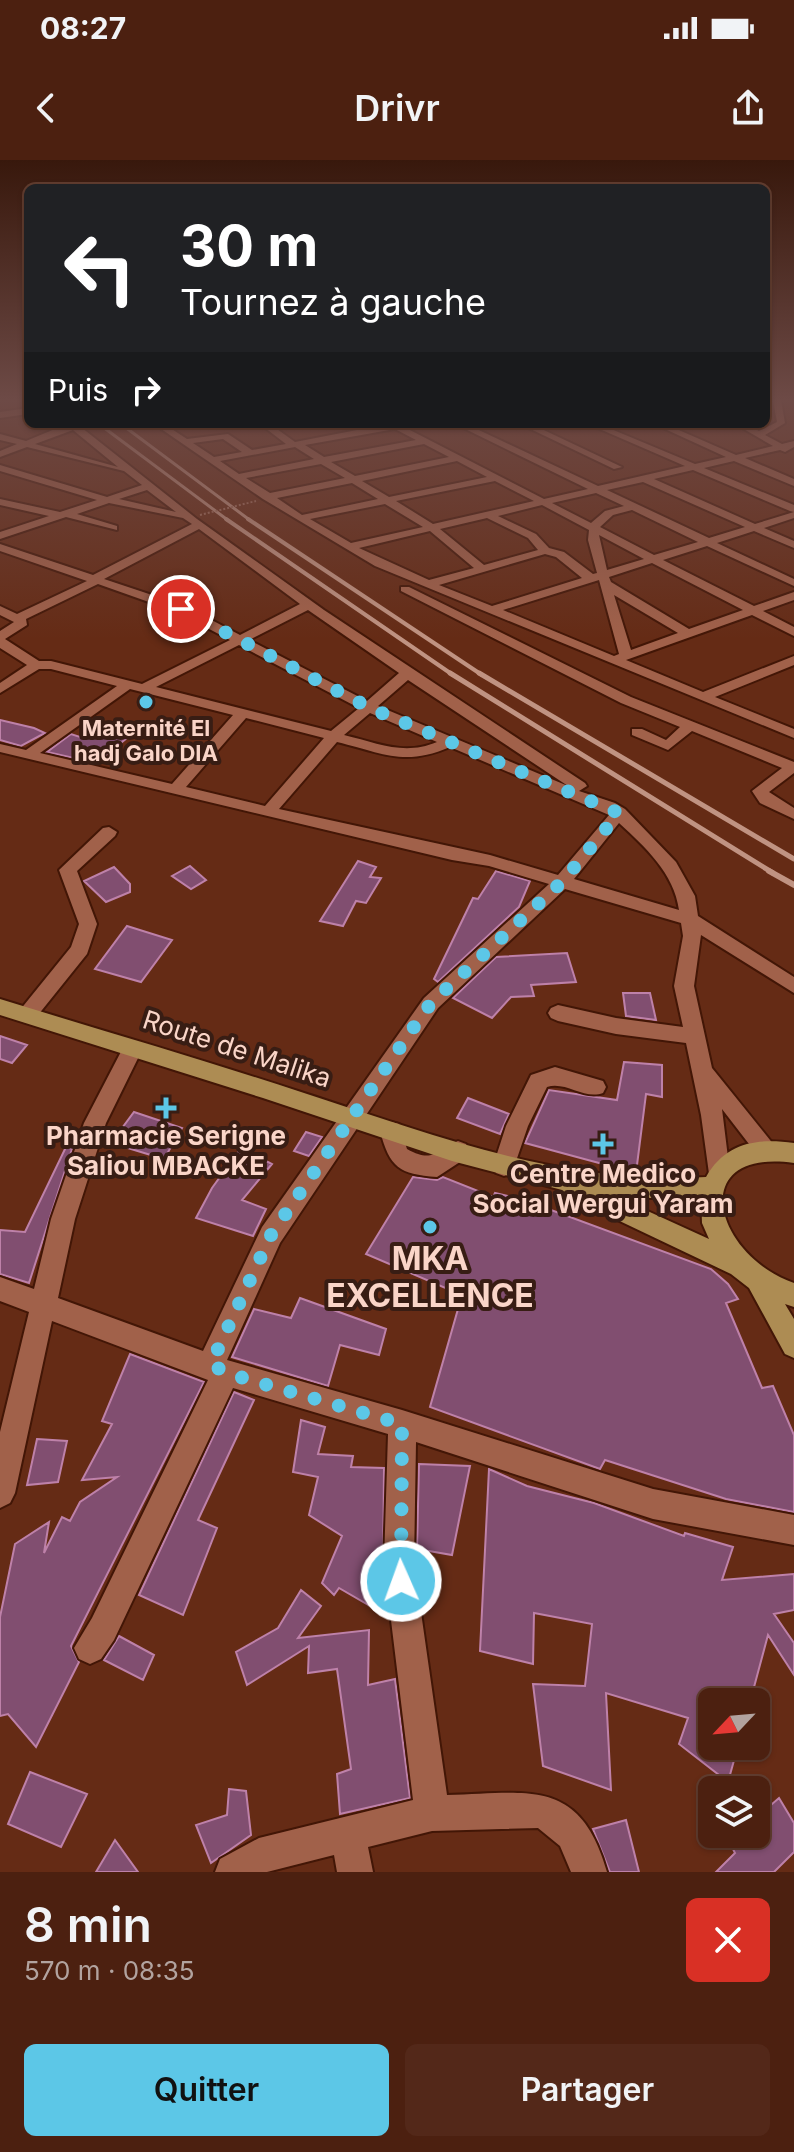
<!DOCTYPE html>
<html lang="fr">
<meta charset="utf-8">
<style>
body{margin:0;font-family:Inter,sans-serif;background:#532819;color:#f1f3f6;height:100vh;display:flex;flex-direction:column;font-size:30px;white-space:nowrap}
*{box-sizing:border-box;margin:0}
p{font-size:26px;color:#b2a39f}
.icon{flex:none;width:44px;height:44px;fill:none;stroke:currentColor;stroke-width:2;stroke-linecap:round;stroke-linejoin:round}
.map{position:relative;height:1712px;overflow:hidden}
.side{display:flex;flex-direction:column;background:#4c2010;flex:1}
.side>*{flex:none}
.banner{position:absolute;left:24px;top:24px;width:746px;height:244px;border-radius:12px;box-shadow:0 2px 6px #0004,0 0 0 2px #633e30;background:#202124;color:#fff;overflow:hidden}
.needle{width:52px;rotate:244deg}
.tools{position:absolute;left:698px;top:1528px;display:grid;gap:16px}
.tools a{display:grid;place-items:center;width:72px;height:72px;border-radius:12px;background:#4c2010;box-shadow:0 2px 6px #0004,0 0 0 2px #633e30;font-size:40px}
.pin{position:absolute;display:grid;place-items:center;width:68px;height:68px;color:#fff;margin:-34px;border:4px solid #fff;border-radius:50%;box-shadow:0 2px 8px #0007}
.me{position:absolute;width:88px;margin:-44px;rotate:358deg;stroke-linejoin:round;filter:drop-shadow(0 0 6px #0008)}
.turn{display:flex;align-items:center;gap:28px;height:168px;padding:0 24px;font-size:36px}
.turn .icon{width:104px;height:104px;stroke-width:2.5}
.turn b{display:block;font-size:56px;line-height:68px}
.then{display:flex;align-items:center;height:76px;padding:0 24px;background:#0003;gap:16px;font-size:30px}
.round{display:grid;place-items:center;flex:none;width:84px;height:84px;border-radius:12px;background:#532819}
.headline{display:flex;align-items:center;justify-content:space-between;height:136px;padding:0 24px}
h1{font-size:48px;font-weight:600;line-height:60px}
.action{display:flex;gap:16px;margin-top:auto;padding:16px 24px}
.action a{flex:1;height:92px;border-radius:12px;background:#5cc7e7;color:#111;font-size:32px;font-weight:600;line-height:92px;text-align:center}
.action a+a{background:#532819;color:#f1f3f6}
.status{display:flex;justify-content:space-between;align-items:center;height:56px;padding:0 40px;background:#4c2010;direction:ltr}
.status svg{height:22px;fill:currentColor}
header{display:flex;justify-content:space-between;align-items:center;height:104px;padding:0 24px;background:#4c2010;font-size:36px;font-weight:600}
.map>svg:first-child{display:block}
</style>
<div class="status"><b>08:27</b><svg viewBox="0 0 49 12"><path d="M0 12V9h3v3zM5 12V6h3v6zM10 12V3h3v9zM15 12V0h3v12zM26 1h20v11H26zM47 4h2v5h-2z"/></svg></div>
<header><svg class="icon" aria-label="back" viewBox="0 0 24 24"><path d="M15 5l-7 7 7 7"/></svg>Drivr<svg class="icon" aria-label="share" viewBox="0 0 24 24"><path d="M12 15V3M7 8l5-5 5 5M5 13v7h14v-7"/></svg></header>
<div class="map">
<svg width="794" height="1712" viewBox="0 0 794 1712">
<rect width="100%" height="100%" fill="#652b15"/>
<!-- building -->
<path fill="#814e70" stroke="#be81a9" stroke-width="2" d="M0,560L34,568L45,573L21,586L0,580Z
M102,566L132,574L96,603L47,592L71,574L83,578Z
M358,701L376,707L370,717L381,718L366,743L356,741L343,766L320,761Z
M190,706L206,720L191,729L172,716Z
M114,707L130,724V732L106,742L84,721Z
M496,711L530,721L519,747L438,822L434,819L473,738L478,739Z
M127,766L172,780L141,822L95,809Z
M567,793L576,822L531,825L534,836L511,837L492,858L453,838L496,797Z
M623,833H650L656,860L626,856Z
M0,876L27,885L12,903L0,899Z
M624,902L662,905V937L646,934L636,1013L525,983L549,930L617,940Z
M468,938L509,954L500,974L457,958Z
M134,952L182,968L164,999L111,983Z
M306,972L322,977L309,996L294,991Z
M66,987L72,989L29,1123L0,1114V1070L25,1072Z
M241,988L272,1004L242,1040L266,1049L253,1076L196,1058L212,1028Z
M413,1017L437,1020L443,1017L493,1037L495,1033L524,1040L711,1109L728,1124L738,1139L726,1143L762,1228L773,1226L794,1275V1352L726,1339L605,1300L600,1309L430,1247L462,1135L366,1094Z
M300,1138L386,1169L379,1195L340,1185L328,1226L232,1197L254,1149L291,1158Z
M130,1194L204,1222L71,1486L79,1502L36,1587L8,1554L0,1556V1457L15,1384L49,1362L44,1393L62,1357L70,1361L80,1342L117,1317L82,1320L112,1264L102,1261Z
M234,1232L254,1240L198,1360L217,1368L183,1455L139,1435Z
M301,1260L325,1267L318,1294L353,1296L351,1307L384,1308L383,1418L372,1447L339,1428L334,1435L322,1423L342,1376L309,1355L318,1317L293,1312Z
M37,1279L67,1281L58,1322L27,1325Z
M419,1304L470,1306L452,1395L417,1389Z
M489,1309L527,1326L594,1343L684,1376L685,1373L733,1387L722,1420L794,1414V1450L774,1454L794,1483V1515L768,1475L750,1542H712V1586H738L728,1622L679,1584L688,1558L606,1533L611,1630L543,1606L533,1524L585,1526L592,1464L534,1453L533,1504L480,1491Z
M301,1430L321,1446L298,1478L369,1470L368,1525L395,1519L410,1638L340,1654L337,1614L351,1609L337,1509L308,1513L309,1486L247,1525L236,1492L278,1468Z
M119,1476L154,1495L143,1520L104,1500Z
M30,1612L87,1634L61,1687L8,1664Z
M229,1629L246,1631L251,1675L211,1703L196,1665L227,1655Z
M779,1638L794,1663V1692L774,1712H716L735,1693L729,1681L738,1674H756V1658Z
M626,1660L639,1712H610L593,1669Z
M115,1680L138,1712H96Z"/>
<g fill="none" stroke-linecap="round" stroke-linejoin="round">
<!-- minor casing -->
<g stroke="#421606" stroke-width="4">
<path id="minor" d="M773,240H781L785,263L765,275L782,284L794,281V287L785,292L780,290L745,298L794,319V326L734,301L704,308L794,345V358L764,368L794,381V388L754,371L717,383L794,419V426L707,386L663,400L754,446L794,432V440L763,451L794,467V476L752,455L626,500L703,532L794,496V505L715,537L794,569V578L375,406L263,339L154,264H164L187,279L228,274L252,290L286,284L260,264H270L295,282L388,264H410L404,267L544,339L588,329L455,264H466L598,326L685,306L588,264H599L695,304L726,297L654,264H665L736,295L773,286L735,264H745L759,271L777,262ZM395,269L416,280L324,297L305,285ZM223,279L242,292L214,297L193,283ZM424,284L449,297L355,316L331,302ZM295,287L314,299L239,314L220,301ZM457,301L487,317L389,337L362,321ZM321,304L345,318L270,333L246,318ZM693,310L790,351L794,352L755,364L654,319ZM495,321L534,341L433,364L396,341ZM643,322L745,367L709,378L607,330ZM352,323L378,339L302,355L277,338ZM596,333L624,346L605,351L591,363L552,343ZM385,344L423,367L351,383L310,359ZM542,345L589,370L588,380L597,413L593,414L564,392L549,388L536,374L498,356ZM632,350L698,382L654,395L600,367L613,355ZM487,358L528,378L538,390L484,405L440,369ZM430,371L474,408L429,420L359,388ZM599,375L644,399L607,410ZM545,394L556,397L582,418L492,446L439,425ZM652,403L743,450L689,469L611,422L609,417ZM599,420L619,494L614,496L503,450ZM614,435L678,473L631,490Z
M28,248V254L0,258V252Z
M67,264H77L197,359L324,450L585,623L587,626L579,631L615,643L625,649L676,702L695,736L698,756L794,817V833L701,775L694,826L712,908L778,990L775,997L767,1000L759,997L722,949L730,1014L726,1021L718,1024L710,1021L701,955L686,883L616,874L558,861L551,858L548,853L551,848L558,845L616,858L683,867L674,826L683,776L681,763L565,729L438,848L280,1083L227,1200L402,1250L653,1329L794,1355V1385L653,1359L416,1282L414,1403L447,1635C529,1633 580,1617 607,1712H571L560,1686L538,1668L432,1671L368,1687L373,1712H337L334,1695L267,1712H215L220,1699L259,1678L413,1640L384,1403L388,1274L233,1228L114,1480L101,1499L90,1504L79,1499L74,1488L92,1458L208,1220L52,1161L15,1333L10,1343L0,1348V1272L29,1152L0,1141V1117L34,1129L51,1059L84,963L126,882H140L143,888L106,963L75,1059L58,1138L203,1191L262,1067L424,838L549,724L489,706L452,700L0,592V584L26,590L117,526L51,509H39L0,533V523L27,505L0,488V471L14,462L0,455V446L17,454L87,421L0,391V384L93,415L192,364L183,358L109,343L77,354L117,366V370L66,357L0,379V372L49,356L0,345V339L60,352L97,340L0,311V305L107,337L142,325L124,311L27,287L0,297V291L17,284L0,280V274L26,281ZM73,270L118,307L35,284ZM147,330L176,352L119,339ZM199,369L300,444L240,475L185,446L104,419ZM98,424L177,452L230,480L142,524L51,501H39L5,479L27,465L26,459ZM308,450L399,513L367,541L249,480ZM239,485L359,548L331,571L156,527ZM408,520L568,626L378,546ZM130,529L233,555L172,624L40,593ZM370,553L437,582C404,596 378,583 344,575ZM246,558L324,578L265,646L186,627ZM337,582C383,593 404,607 450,587L609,655L558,715L490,695L279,649ZM619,663C645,687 674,713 679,750L574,719Z
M520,264H531L622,307L614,309Z
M401,427H409L631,537L794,602V613L769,632L794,648V659L760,643L752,631L782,608L692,571L668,590L632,575V569H642L666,580L680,567L621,543L401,431Z
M109,667L117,672L115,676L77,711L97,764L87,794L34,860H20L17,855L20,850L71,787L79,764L59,710L103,668Z
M555,907L603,921L606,927L603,933C584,940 566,921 547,927L528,966L512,1013L504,1016L496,1013L493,1006L506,966L531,915Z
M391,962L399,964L407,989C434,1004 435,990 458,981L466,984L469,991L466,998L437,1017C399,1014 390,1008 380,971L383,964Z"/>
</g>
<!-- major casing -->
<g stroke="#421606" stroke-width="4">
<path id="major" d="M0,839C100,870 201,899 301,932C437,976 561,1025 706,1017C726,982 757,978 794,983V1003C685,988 714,1095 794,1123V1147L785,1144L794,1159V1198L785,1194L749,1128L731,1114L565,1035L562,1030L452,1001L263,938L0,855ZM619,1038H701L702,1063L709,1079Z"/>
</g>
<!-- minor -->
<use href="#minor" fill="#a1614a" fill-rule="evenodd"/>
<!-- major -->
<use href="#major" fill="#ad8c53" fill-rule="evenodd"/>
<!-- rail-far3 -->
<path stroke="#c09382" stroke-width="3" d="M99,264L229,361
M121,264L251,361"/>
<!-- rail-far2 -->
<path stroke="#c09382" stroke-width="4" d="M226,359L453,515
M248,359L482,515"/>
<!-- rail-far1 -->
<path stroke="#c09382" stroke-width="5" d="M450,513L773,713
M479,513L794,699"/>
<!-- rail -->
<path stroke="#c09382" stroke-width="6" d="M769,711L794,725"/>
<!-- path-bridge -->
<path stroke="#a2705e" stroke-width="2" stroke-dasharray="2 2" stroke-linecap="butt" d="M200,355L256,341"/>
</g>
<!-- sky -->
<linearGradient id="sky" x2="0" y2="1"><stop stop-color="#38180c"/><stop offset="0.5" stop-color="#6d4a46"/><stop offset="1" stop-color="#6d4a46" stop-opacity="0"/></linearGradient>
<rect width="794" height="479" fill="url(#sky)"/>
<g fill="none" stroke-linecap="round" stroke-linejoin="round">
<!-- route -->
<path stroke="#5cc7e7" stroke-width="14" stroke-dasharray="0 25.2" d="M181,449L370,548L619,653L563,721L431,843L416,864L271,1075L211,1204L226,1213L402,1264L401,1421"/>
</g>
<!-- markers -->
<g fill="#5cc7e7" stroke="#381d14" stroke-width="3">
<circle cx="146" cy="542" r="8"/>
<path d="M162 936h8v8h8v8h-8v8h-8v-8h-8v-8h8z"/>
<path d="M599 972h8v8h8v8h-8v8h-8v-8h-8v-8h8z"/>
<circle cx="430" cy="1067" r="8"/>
</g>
<g text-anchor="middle" stroke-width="8" stroke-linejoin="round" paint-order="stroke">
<!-- far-poi labels -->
<g font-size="22" font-weight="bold" fill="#fad5c8" stroke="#381d14">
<text x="146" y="576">Maternité El<tspan x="146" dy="25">hadj Galo DIA</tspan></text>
</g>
<!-- street labels -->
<g font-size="26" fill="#fad5c8" stroke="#381d14">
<text transform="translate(237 889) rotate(18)" y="9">Route de Malika</text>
</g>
<!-- poi labels -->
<g font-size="26" font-weight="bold" fill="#fad5c8" stroke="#381d14">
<text x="166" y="985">Pharmacie Serigne<tspan x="166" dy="30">Saliou MBACKE</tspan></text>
<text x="603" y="1023">Centre Medico<tspan x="603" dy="30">Social Wergui Yaram</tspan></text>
</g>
<!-- near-poi labels -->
<g font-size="32" font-weight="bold" fill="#fad5c8" stroke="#381d14">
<text x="430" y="1110">MKA<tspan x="430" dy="37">EXCELLENCE</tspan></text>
</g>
</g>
</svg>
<div class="tools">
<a><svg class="needle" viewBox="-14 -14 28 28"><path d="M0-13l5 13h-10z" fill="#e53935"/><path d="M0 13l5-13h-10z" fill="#b2a39f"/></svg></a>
<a><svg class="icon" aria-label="layers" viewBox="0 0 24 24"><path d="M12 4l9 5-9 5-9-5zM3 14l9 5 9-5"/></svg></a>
</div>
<div class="pin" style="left:181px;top:449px;background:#d93025"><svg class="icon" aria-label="arrive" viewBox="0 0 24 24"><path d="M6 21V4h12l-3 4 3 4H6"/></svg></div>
<svg class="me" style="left:401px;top:1421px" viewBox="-20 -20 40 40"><circle r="17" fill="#5cc7e7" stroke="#fff" stroke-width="3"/><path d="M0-11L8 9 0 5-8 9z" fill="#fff"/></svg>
<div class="banner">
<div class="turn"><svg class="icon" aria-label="left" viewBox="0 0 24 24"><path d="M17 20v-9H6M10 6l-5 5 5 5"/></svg><div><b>30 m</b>Tournez à gauche</div></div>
<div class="then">Puis<svg class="icon" aria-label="right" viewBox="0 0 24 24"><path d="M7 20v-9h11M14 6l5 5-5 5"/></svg></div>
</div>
</div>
<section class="side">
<div class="headline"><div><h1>8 min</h1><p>570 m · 08:35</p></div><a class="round" style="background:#d93025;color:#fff"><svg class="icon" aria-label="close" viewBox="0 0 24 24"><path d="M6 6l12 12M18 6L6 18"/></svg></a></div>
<div class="action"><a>Quitter</a><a>Partager</a></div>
</section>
